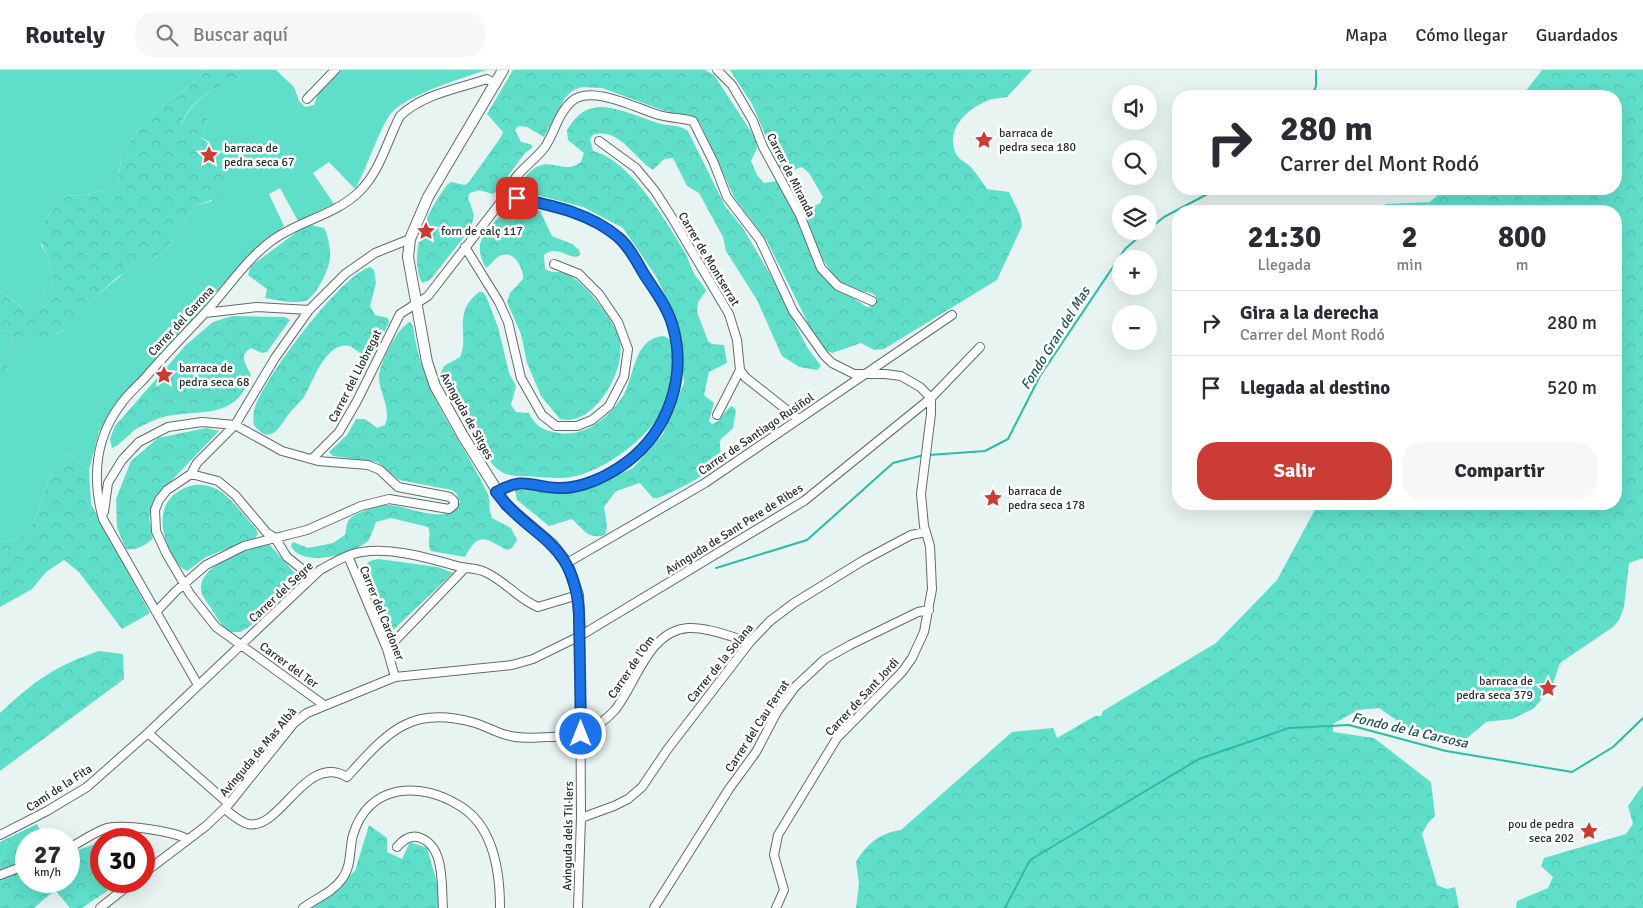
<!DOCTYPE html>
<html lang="es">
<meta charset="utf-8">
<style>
body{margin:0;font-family:Signika,sans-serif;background:#f7f7f7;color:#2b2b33;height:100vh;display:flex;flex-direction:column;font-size:19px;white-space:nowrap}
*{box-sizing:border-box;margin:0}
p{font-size:16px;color:#7c7c81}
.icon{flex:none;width:28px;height:28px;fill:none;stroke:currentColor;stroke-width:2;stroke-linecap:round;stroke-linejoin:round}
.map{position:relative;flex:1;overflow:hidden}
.sheet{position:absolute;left:1172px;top:135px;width:450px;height:305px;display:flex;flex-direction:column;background:#fff;border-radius:20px;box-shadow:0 5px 20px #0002}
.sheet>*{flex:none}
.guide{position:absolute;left:1172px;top:20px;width:450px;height:105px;border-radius:20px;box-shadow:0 5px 20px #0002;background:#fff;color:#2b2b33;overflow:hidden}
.fabs{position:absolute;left:1112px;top:15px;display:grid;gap:10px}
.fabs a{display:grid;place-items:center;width:45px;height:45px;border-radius:50%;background:#fff;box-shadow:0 5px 20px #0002;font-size:25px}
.speed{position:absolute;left:15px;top:758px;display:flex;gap:10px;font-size:25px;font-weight:700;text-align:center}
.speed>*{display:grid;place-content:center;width:65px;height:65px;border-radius:50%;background:#fff;box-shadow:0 5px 20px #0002;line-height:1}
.speed small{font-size:12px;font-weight:400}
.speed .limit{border:8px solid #d22;background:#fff;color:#111}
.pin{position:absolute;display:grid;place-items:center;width:42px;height:42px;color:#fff;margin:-21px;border-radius:10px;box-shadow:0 2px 8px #0006}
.me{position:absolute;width:55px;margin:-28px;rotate:0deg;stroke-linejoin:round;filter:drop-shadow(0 0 4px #0008)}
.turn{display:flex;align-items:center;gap:18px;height:105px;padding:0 25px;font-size:22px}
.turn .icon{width:65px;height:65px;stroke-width:2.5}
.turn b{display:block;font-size:35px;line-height:42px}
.eta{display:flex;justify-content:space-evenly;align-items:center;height:85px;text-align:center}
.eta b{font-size:30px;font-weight:800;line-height:35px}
.primary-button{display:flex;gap:10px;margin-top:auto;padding:10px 25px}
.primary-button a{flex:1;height:58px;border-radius:20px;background:#cb3d34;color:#fff;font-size:20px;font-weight:800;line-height:58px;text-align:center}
.primary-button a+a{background:#f7f7f7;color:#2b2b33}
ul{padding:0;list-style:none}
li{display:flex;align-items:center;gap:15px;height:65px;padding:0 25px;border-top:1px solid #e1e1e2}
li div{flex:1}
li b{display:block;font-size:19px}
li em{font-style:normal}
header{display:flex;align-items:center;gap:30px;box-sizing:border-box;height:70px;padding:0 25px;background:#fff;border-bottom:1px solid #e1e1e2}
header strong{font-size:24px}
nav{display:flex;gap:28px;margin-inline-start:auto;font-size:18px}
.search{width:350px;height:45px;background:#f7f7f7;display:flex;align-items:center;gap:12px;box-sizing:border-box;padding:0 18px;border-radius:20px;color:#7c7c81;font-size:19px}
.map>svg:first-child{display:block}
</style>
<header>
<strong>Routely</strong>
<div class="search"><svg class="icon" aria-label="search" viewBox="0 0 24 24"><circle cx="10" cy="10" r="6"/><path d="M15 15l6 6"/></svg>Buscar aquí</div>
<nav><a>Mapa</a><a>Cómo llegar</a><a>Guardados</a></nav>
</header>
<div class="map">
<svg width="1643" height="838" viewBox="0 0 1643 838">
<defs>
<pattern id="forest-crowns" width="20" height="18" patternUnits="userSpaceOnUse" patternTransform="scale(1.25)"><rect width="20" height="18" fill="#5fdfca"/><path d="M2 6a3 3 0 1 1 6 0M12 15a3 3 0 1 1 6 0" fill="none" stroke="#53c0ae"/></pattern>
</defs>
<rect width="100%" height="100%" fill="#e7f4f1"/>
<!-- grass -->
<path fill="#5fdfca" d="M0,0H206L186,19L166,32L133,67L122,83L118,111L113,118L84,125L66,126L59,132L40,157L41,175L47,184L53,208L51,216L32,238H23L0,221Z
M234,0H276L294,17L299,31L305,37L314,35L318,23L341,0H486C463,8 402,26 389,46C375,69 368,96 355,119L329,92L313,103L334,134L298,151L280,118L269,124L284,156L255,183L122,327L99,362L89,400L69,383C63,391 52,401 48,411C39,436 35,473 0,472V316C7,310 8,301 8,292L31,271L58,264L75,253L95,227L124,203L165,182L195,136L212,131L209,72L201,67L208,49L205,46L181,56C191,30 216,15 241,8Z
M0,260L14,262L15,267L9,278L0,285Z"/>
<!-- forest -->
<path fill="url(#forest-crowns)" d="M234,0L241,8C216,16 191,29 181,55L205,46L208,49L201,67L219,83L224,110L220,127L195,136L165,182L119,206L95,227L76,253L54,266L31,271L8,292C8,301 8,310 0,316V285L9,278L15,267L13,262L0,260V221L23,238H32L51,216L53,208L47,184L38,167L40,157L59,132L66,126L84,125L113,118L118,111L122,83L133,67L166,32L186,19L206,0Z
M513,0H705L714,5L756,69L757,78L751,91L757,105L764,113L777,111L781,114L806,166L816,197L832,215L867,237L876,235V226C868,219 856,223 847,218C829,208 805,160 807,140L820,133L823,127L809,103L802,97L784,103L780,99L752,34L730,0H1032L1007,27C1002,28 997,28 992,29C969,37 944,58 956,84C959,90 966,92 971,97C977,104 982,112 987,119L1009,122L1020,145L1022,156L997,210L884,279L874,280L861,273L832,283L827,281L814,265L767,171L734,127L700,53L693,46L665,41L602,18L581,17L572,21L565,28L544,67L527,57L518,56L515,60L521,72L530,74L533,77L525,83L497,121L493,124L479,120L470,123L468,127L474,145L471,158L430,210L422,213C407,182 428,140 447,115L451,112L465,115L469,112L501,67L503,62L487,44Z
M1542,0H1643V488L1629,493L1624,537L1619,550L1613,557L1560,593L1551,619L1533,639L1512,649L1486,652L1466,669L1444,668L1408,658L1379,638L1358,640L1333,654V662L1374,668L1431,712L1435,746L1428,753L1422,764L1437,815L1447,819L1455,817L1459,838H856L859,814L856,792C867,774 879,763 901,760L1012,662L1053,658L1057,668L1095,646H1101L1103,641L1216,573L1277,510L1318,434H1616V141H1377L1386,134L1430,132L1444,119H1616V26H1522Z
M603,37C624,39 641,48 661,54C671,56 680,55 688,61L725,136L743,158L771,206L807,277L821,296L817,300L799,297L782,286L757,230L726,181L723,167L699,123L687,116L673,88L664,89L653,100C635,89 618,56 593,65L590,69L593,81C630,90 667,152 686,184C689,191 691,199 695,205C699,211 704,215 706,221L698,232L697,242L708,271L712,274L724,275L727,293L709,302L704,325L714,333L709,351L712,354C722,351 723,341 732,336L736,340L733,358L720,370C719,376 722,383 719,389C710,405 675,421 658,428H653L640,413L616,421L604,437L607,456L605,465C588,470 583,459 572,449L549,456L517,430L515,420L581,421L633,398L663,364L684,313L677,252L657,208L623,158L583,137L525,122L521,119C520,112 523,109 527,105C549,81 560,107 581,92L584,83L568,70L567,60C576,46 584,37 603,37Z
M518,138L540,141L552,166L572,174L579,180L580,185L576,187C563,185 555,176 544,185L545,199C552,204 560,200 567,204C585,213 611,246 618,265C631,293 595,359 560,349L541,326L527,293L521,264L507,232L510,223L523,209C524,199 514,180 502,185C495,187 492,194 486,198C482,191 479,183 480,175C483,161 504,138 518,138Z
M311,155L324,158C328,165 331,180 330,188C330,198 315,228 305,231C293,234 277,230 265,228L267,219L248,205L251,196L298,161Z
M370,197L374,200L376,213L370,236L375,245L388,248L389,252L372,287L363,285L350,276C326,270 313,312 304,327C299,334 293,338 288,345C279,358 270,376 254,355C253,350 253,342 255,337C266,306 340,206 370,197Z
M479,222H483L486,226L498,257L509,303L516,316L511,335L516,342L529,343C536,357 544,361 559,363C586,367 609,347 623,326C635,306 633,268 664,266L671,270C676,281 672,294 671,304C670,310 671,318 669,323C661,360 607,401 571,407C559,409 548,407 537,407C513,405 503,410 487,387L440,305L444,296L460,287C470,265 451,244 479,222Z
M232,246L285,247L290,250L267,282L262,283L251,278C237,286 247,295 251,305C235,355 194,336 157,349C150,352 143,355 136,359C127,365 122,374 112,378L110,369L115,356L186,275L213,252Z
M410,252L413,256C422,326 458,362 487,422C491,430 488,439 492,448L511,458L517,470L512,478L507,480C484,468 479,461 465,487L431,481C426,473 432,465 428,457L391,448L376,452L369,470C355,484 302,499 291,476L293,472L308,478L333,473L345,465C346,461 346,457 347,454C349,447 356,444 362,442C370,438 379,435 388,435C407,435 450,458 460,432L456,423L452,420L399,410L377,392L333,386L329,382L347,365L356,349H365L377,358L385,355C392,338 378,322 379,305C380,293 399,255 410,252Z
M206,358L219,361L154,429L149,448L153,468C147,475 135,481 126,479L117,458L116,429L131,391L158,368Z
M69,383L89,400L91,434L150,543L122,559L79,502L64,490L46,502L32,519L0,537V472C35,473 39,436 48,411C52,401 62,391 69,383Z
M194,415C223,411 239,441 256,459L258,464L255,468L206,487L187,501C176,496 173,487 168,477C157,449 161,423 194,415Z
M268,473L301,510L249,557L240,562H230C221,557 217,547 211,538C207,532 201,526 201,518C200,495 250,477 268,473Z
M378,489L438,497L453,503L391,562L387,560L364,502L363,497L370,491Z
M99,581L123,584L124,609L0,701V643C34,611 55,596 99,581Z
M1643,715V838H1516L1517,831L1548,818L1553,807L1541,796L1544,788L1626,764L1633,754L1628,736Z
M37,754L43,769H26V811H69V783L101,772V811H122L82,838H70L55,820L34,838H0V772Z
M369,755L387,768V782L402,789L410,772L427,778L438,816L441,838H312L355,801Z"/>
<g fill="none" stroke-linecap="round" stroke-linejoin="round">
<!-- stream -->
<path stroke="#29bca8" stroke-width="2" d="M1312,26L1316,16V0
M1149,159L1164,147L1217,119
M929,385L985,381L1008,369L1040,306L1125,179L1146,161
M716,498L807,470L893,393L924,385
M1005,838L1030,790L1199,689L1289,658L1349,655L1446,681L1572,702L1613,677L1643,648"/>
<!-- minor casing -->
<g stroke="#616d6a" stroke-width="10">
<path id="minor" d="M717,0L732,15L753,51L763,77L800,145L821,198L838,216L872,231
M307,29L335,0
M599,71L636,98L655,121L671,146L729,244L737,270L740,300L745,307L798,349
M465,177L499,232L508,252L521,308L542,345L556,356H577L592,350L609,336L624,307L628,279L618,252L599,224L579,204L554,194
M205,243L257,237L309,240
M717,345L740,300
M312,389L339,362L357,331L400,244L428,226L507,124C514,102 532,94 545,77C555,62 558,43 572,31C591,14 638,39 659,45C670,48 682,48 693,51L713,91L727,127L760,170L793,241L824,285L832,293L854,304H885L901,306L920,317L931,328
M191,404L218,411L235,425L267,463L275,468L287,487L312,507
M496,421C526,406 529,417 558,418C577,419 599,410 615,400C664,370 689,314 673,257C668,238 655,221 644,204C635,190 626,173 612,163C597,151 577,142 558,137C541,132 524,130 507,124
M104,442L108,413L122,390L139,372L168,357L202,352L235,355L282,381L318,391L368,395L380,400L398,417L450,427L454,431V435L449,439L389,429L361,436L307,460L244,476L206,495L176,521L156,542
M348,486L387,579L395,607
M567,493L705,413L952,245
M387,579L465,498
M198,615L103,449C92,409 95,368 121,334C127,325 136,317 144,309C164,286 185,264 206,242C227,219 245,191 270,172C297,151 334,146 359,122C380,102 387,71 400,46C423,24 457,19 487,9L496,14
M324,635L216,557L190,524L166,483L156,461L155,440L159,430L167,420L191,404L197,393L235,355L275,288L309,240L345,204L375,183L410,169
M148,663L229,734
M225,739C231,744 240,752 248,754C281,761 305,682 347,707C387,663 410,634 475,653C485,656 494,661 503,664C517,669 534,668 548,667C557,666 574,668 582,664C594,658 606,650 615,640C636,614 648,561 688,558C708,557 731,567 750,572
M581,748L614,736L628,729L642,717L667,680L750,572L770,551L794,533L864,490L911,465L926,462
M0,765L47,741L87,717L148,663L320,500C333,493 347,484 362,482C394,477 430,489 461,497C470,499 478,498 487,503C506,512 518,529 538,537L578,525
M397,777C402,771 409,765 418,767C446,775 441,816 443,838
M69,778C81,772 94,762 107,758C126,754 171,761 188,769
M144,803L206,756L229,734L294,653L307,643L395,607L512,595L533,589L580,566L804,431L931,328L980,277
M0,805L26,795
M100,838L134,811
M303,838C316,828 332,823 342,809C352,796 349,779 353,765C369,713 420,711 460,736C493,756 500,802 500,838
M578,838L581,748L580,566
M654,838L729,719L756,682L777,642L795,617L825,589L850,575L918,542L929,540
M776,838L784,820L774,785L778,765L837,668L902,602L912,588L924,562L932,519L930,476L924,456L921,424L931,344V328"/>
</g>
<!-- tertiary casing -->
<g stroke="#616d6a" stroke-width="12">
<path id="tertiary" d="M503,0L428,127L410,169L408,187L427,292L435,316L463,366L506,435L552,474L567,493L578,525L580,566"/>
</g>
<!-- minor -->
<use href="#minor" stroke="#fff" stroke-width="8"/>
<!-- tertiary -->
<use href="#tertiary" stroke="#fff" stroke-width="10"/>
</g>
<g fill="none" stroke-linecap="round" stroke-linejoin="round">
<!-- route casing -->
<g stroke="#114b97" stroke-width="12">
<path id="route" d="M517,128C553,136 590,143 618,167C629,176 637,192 644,204C655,221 668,238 673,257C687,307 668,361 627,392C608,406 582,419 558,418C529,417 526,406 496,422C533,471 574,469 579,543L581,664"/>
</g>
<!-- route -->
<use href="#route" stroke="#1a73e8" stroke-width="9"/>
</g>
<!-- icons -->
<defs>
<g id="sight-bare" transform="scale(1.5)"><path d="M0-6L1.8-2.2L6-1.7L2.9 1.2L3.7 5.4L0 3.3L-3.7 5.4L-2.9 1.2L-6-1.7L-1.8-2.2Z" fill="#cb3d34" stroke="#fff" stroke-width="2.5" paint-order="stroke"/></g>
</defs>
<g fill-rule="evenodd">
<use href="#sight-bare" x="984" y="70"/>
<use href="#sight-bare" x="209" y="85"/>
<use href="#sight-bare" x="426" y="161"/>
<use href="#sight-bare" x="164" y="305"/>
<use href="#sight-bare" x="993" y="428"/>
<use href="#sight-bare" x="1548" y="618"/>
<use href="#sight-bare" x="1589" y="761"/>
</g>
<g text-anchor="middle" stroke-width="5" stroke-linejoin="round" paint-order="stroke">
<!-- poi labels -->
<g font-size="12" fill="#2a2f2e" stroke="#fff" text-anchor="start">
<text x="999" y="67">barraca de<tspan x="999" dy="14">pedra seca 180</tspan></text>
<text x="224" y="82">barraca de<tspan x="224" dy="14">pedra seca 67</tspan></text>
<text x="441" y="165">forn de calç 117</text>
<text x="179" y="302">barraca de<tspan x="179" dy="14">pedra seca 68</tspan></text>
<text x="1008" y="425">barraca de<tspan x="1008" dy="14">pedra seca 178</tspan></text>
<text x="1533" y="615" text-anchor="end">barraca de<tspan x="1533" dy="14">pedra seca 379</tspan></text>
<text x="1574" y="758" text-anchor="end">pou de pedra<tspan x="1574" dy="14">seca 202</tspan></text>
</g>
<!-- street labels -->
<g font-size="12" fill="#2a2f2e" stroke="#fff">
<text transform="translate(791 105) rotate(63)" y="4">Carrer de Miranda</text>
<text transform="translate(709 189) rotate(59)" y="4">Carrer de Montserrat</text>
<text transform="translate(181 251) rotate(-47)" y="4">Carrer del Garona</text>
<text transform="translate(355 306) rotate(-63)" y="4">Carrer del Llobregat</text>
<text transform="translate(467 346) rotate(61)" y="4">Avinguda de Sitges</text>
<text transform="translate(756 364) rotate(-34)" y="4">Carrer de Santiago Rusiñol</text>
<text transform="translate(734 459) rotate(-32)" y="4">Avinguda de Sant Pere de Ribes</text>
<text transform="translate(281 522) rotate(-43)" y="4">Carrer del Segre</text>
<text transform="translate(382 543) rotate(68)" y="4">Carrer del Cardoner</text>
<text transform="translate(720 593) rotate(-51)" y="4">Carrer de la Solana</text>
<text transform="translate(289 595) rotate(36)" y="4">Carrer del Ter</text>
<text transform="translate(631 597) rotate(-56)" y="4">Carrer de l'Om</text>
<text transform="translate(862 627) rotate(-47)" y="4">Carrer de Sant Jordi</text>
<text transform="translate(757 656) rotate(-57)" y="4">Carrer del Cau Ferrat</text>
<text transform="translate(258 682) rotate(-50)" y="4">Avinguda de Mas Albà</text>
<text transform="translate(59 718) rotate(-33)" y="4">Camí de la Fita</text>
<text transform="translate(568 766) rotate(-89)" y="4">Avinguda dels Til·lers</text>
</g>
<!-- water labels -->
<g font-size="14" font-style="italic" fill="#1d564d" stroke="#fff">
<text transform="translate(1055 268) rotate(-58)" y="5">Fondo Gran del Mas</text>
<text transform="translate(1410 660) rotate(13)" y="5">Fondo de la Carsosa</text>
</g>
</g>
</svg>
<div class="fabs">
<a><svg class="icon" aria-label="sound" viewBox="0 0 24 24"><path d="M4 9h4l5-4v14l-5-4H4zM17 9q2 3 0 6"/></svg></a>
<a><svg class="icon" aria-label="search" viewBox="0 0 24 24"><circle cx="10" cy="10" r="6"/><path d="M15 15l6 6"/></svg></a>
<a><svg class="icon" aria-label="layers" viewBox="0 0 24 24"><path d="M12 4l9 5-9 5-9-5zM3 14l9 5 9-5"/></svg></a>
<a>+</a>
<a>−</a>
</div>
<div class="speed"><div>27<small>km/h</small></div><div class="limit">30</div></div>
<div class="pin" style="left:517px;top:128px;background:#d93025"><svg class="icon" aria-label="arrive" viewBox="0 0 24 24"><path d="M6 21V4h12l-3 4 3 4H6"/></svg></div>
<svg class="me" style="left:581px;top:664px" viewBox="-20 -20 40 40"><circle r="17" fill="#1a73e8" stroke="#fff" stroke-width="3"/><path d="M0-11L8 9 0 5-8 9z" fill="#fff"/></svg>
<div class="guide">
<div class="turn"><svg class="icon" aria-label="right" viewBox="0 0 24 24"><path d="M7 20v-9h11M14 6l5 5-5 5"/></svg><div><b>280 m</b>Carrer del Mont Rodó</div></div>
</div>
<section class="sheet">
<div class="eta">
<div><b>21:30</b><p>Llegada</p></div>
<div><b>2</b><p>min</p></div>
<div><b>800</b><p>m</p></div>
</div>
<ul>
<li><svg class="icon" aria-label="right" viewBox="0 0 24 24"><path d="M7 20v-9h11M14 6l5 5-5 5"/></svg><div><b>Gira a la derecha</b><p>Carrer del Mont Rodó</p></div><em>280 m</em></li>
<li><svg class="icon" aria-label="arrive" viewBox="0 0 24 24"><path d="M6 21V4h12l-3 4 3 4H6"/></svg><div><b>Llegada al destino</b></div><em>520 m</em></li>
</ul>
<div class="primary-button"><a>Salir</a><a>Compartir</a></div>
</section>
</div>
